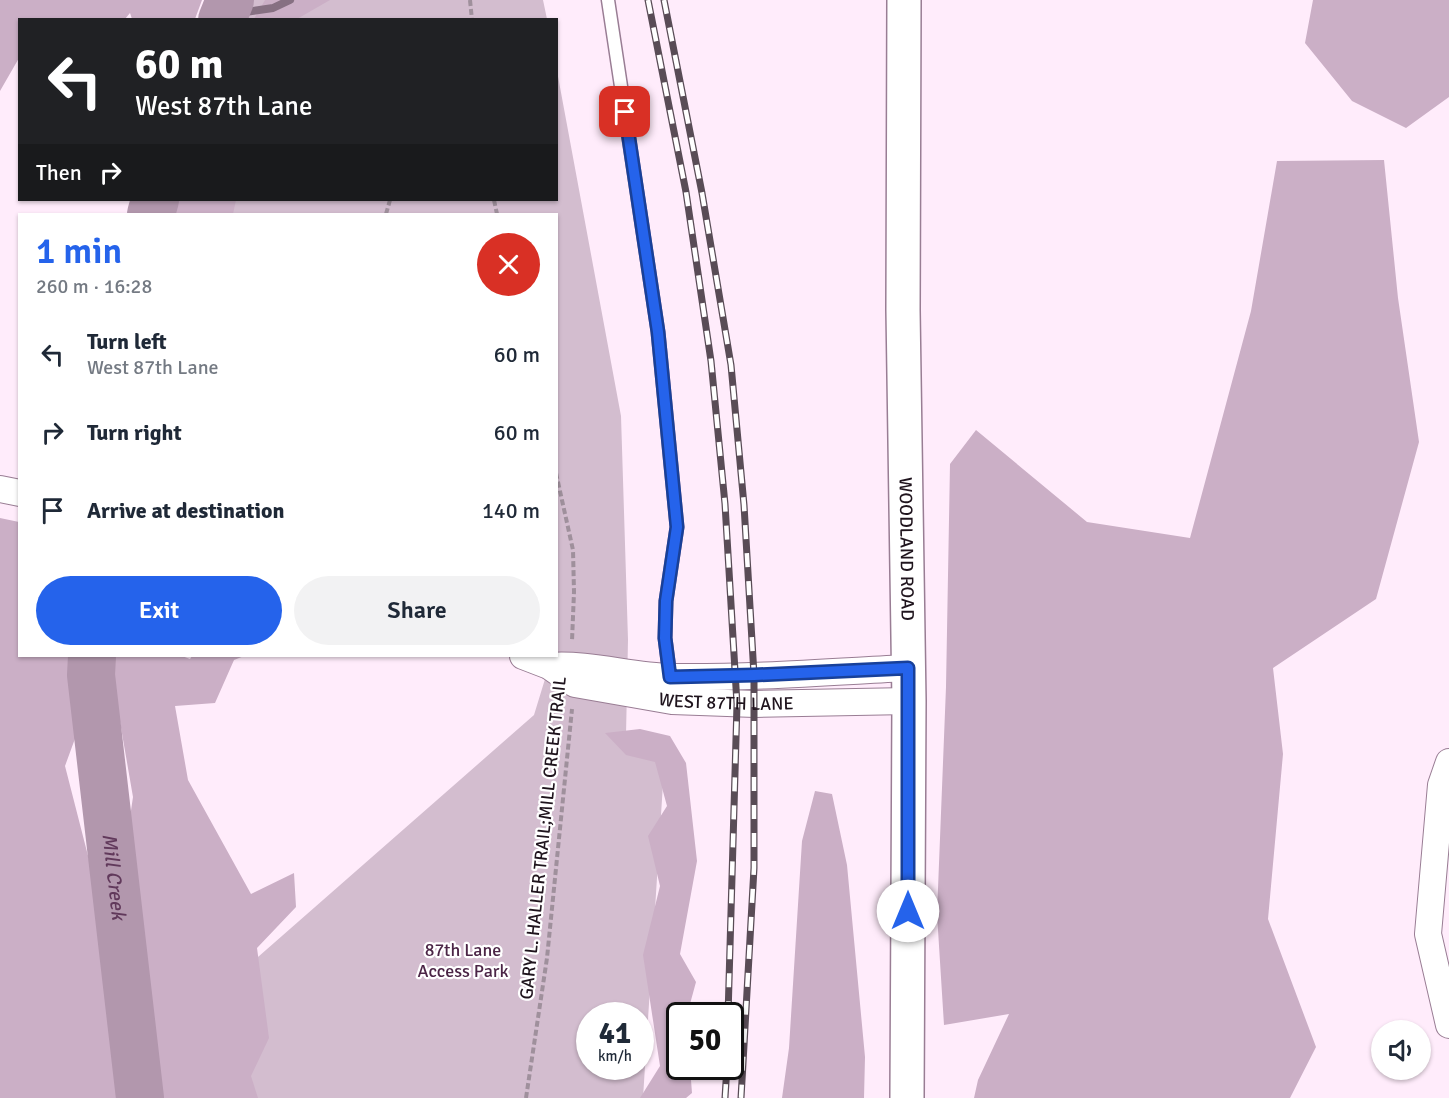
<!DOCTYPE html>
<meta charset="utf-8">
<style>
body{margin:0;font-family:Signika,sans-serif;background:#f2f2f3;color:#1f2937;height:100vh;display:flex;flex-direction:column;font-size:22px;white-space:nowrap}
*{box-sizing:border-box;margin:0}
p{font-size:20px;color:#747a83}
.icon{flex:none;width:33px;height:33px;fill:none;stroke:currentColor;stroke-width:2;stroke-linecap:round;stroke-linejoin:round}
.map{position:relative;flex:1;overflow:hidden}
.sheet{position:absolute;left:18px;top:213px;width:540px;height:444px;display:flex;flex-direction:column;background:#fff;border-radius:0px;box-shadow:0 2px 4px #0004}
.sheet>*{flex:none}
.guide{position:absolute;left:18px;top:18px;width:540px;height:183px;border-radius:0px;box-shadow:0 2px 4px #0004;background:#202124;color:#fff;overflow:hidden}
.tools{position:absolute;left:1371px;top:1020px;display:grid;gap:12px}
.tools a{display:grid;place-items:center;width:60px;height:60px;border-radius:50%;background:#fff;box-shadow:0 2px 4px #0004;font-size:30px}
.speed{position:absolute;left:576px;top:1002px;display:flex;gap:12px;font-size:30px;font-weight:700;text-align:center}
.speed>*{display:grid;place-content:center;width:78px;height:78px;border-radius:50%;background:#fff;box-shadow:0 2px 4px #0004;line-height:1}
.speed small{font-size:15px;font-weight:400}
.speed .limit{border:3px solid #111;border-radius:9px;background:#fff;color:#111}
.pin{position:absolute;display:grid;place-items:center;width:51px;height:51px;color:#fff;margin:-26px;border-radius:12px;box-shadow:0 3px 9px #0006}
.me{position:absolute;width:66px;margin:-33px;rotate:0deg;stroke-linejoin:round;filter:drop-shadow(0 0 4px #0008)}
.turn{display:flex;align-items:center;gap:21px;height:126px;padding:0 18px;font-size:27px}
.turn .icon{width:78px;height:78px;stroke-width:2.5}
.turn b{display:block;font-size:42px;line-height:51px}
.then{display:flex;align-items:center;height:57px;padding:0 18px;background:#0003;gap:12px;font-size:22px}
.round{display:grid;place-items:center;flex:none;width:63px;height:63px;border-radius:32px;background:#f2f2f3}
.overview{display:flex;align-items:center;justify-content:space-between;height:102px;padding:0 18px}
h1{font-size:36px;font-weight:600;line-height:45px;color:#2563eb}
.primary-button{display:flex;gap:12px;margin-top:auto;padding:12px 18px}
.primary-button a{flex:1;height:69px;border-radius:36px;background:#2563eb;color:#fff;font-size:24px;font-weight:600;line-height:69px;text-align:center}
.primary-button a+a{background:#f2f2f3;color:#1f2937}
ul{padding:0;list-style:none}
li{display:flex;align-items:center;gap:18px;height:78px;padding:0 18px}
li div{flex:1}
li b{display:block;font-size:22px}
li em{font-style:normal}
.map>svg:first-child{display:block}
</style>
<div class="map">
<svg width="1449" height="1098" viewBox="0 0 1449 1098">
<rect width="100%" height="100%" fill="#ffecfb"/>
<!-- green -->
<path fill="#d3bdcf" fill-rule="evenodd" d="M233,0H543L547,19L229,20Z
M557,71L621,416L628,640L626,735L665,752L643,1098H32L136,1064L534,715L549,666L556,656V214H198L199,200H556ZM590,1016H640V1066H590Z"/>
<!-- forest -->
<path fill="#cbafc6" d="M0,0H202L195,19H132L130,13L125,19L20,20L19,58L0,91Z
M265,0H330L297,19H254Z
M1313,0H1449V97L1406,128L1352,101L1305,43Z
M1384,160L1398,298L1419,442L1376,599L1273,668L1283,754L1268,919L1316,1047L1290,1098H974L978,1080L1009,1014L944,1025L937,914L946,687L950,464L976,430L1087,522L1190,538L1251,311L1277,161Z
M172,200H236L233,214H168Z
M0,518L19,522L20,656H75L84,714L65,766L117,969L131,1098H0Z
M112,656H182L190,659L192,656H244L234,660L215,703L175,706L188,780L251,894L294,873L296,907L257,948L269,1038L251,1076L258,1098H156L155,1026L125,851L133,797L111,670Z
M640,729L670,736L686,763L697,861L680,954L696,982L687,1015L680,1016V1066L690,1067L692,1093L686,1098H640L660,1066L643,955L660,886L648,836L667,806L655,762L626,755L605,733Z
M815,791L832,794L847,865L865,1057L864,1098H782L789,1048L802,841Z"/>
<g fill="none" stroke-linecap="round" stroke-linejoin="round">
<!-- stream -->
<path stroke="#867082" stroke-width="8" d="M224,15L273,8L290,0"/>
<!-- river -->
<g stroke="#b297ad" stroke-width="48">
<path d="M222,20L230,0"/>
<path d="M151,214L155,200"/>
<path id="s1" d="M92,656L91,675L140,1098"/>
</g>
<!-- lane casing -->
<g stroke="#997d94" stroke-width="15">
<path id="lane" d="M608,0L658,332L677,527L666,601L665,638L670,677"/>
</g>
<!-- street casing -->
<g stroke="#997d94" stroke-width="28">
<g id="street">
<path d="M0,489L20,493"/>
<path id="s2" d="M523,656L549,666L575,684L672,701L755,704L909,701"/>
<path d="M549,666C590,663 630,676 671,677C750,678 830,672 908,668"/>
<path d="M1449,762L1441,785L1428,934L1449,1025"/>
</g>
</g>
<!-- secondary casing -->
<g stroke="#997d94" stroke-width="36">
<g id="secondary">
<path id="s3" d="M904,0L903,310L909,701L907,1098"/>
</g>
</g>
<!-- path -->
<path stroke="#9f909c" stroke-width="4" stroke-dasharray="6 3" stroke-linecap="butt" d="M470,0L472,20
M494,200L497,214
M386,214L390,200
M556,473L573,550L574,592L572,641
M526,1098L547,958L572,709"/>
<!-- lane -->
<use href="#lane" stroke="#fff" stroke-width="12"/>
<!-- street -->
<use href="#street" stroke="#fff" stroke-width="26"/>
<!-- secondary -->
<use href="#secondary" stroke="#fff" stroke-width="33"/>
<!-- rail casing -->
<g stroke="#594c56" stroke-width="7">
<path id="rail" d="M648,0L686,192L711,361L725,504L737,704L728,1016
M664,0L702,193L731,365L744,505L754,675V868L741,1098
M725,1098L727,1066"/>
</g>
<!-- rail -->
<use href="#rail" stroke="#fff" stroke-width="4.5" stroke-dasharray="14" stroke-linecap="butt"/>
</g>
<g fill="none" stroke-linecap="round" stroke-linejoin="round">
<!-- route casing -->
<g stroke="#184099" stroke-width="15">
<path id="route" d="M625,112L658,332L677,527L666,601L665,638L670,677L754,675L908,668V911"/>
</g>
<!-- route -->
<use href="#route" stroke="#2563eb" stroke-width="10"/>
</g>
<g text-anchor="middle" stroke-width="4.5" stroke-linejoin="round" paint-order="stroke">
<!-- street labels -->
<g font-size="18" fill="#1f141d" stroke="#fff">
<text dy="6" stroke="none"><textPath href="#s3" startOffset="549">WOODLAND ROAD</textPath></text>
<text dy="6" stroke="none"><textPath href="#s2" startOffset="212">WEST 87TH LANE</textPath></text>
<text transform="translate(543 838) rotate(-84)" y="6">GARY L. HALLER TRAIL;MILL CREEK TRAIL</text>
</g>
<!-- park labels -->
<g font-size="18" fill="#4b2546" stroke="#fff">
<text x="463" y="956">87th Lane<tspan x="463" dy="21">Access Park</tspan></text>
</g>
<!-- water labels -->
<g font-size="20" font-style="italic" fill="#61395b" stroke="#fff">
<text dy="7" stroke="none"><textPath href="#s1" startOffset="222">Mill Creek</textPath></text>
</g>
</g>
</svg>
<div class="tools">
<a><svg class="icon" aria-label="sound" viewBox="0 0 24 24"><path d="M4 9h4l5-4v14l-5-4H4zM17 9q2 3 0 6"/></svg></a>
</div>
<div class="speed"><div>41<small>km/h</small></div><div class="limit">50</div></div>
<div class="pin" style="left:625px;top:112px;background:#d93025"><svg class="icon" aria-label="arrive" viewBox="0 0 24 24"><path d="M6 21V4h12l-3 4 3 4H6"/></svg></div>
<svg class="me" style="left:908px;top:911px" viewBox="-20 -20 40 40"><circle r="19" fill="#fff"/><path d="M0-13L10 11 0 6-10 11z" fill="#2563eb"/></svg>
<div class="guide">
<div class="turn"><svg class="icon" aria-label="left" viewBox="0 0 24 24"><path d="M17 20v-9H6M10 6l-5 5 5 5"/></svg><div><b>60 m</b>West 87th Lane</div></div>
<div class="then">Then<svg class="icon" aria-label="right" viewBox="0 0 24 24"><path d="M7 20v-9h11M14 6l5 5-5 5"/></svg></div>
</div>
<section class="sheet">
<div class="overview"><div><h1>1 min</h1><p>260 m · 16:28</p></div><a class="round" style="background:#d93025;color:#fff"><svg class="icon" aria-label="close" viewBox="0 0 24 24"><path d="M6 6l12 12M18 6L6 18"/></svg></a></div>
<ul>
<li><svg class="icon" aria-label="left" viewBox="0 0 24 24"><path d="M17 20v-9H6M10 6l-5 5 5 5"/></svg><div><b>Turn left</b><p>West 87th Lane</p></div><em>60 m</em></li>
<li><svg class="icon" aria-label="right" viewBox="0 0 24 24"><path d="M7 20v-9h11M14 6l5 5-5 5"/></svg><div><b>Turn right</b></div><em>60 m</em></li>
<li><svg class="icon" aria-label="arrive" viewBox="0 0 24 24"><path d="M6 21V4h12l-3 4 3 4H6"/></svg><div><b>Arrive at destination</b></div><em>140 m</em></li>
</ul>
<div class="primary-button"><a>Exit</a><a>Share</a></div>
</section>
</div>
